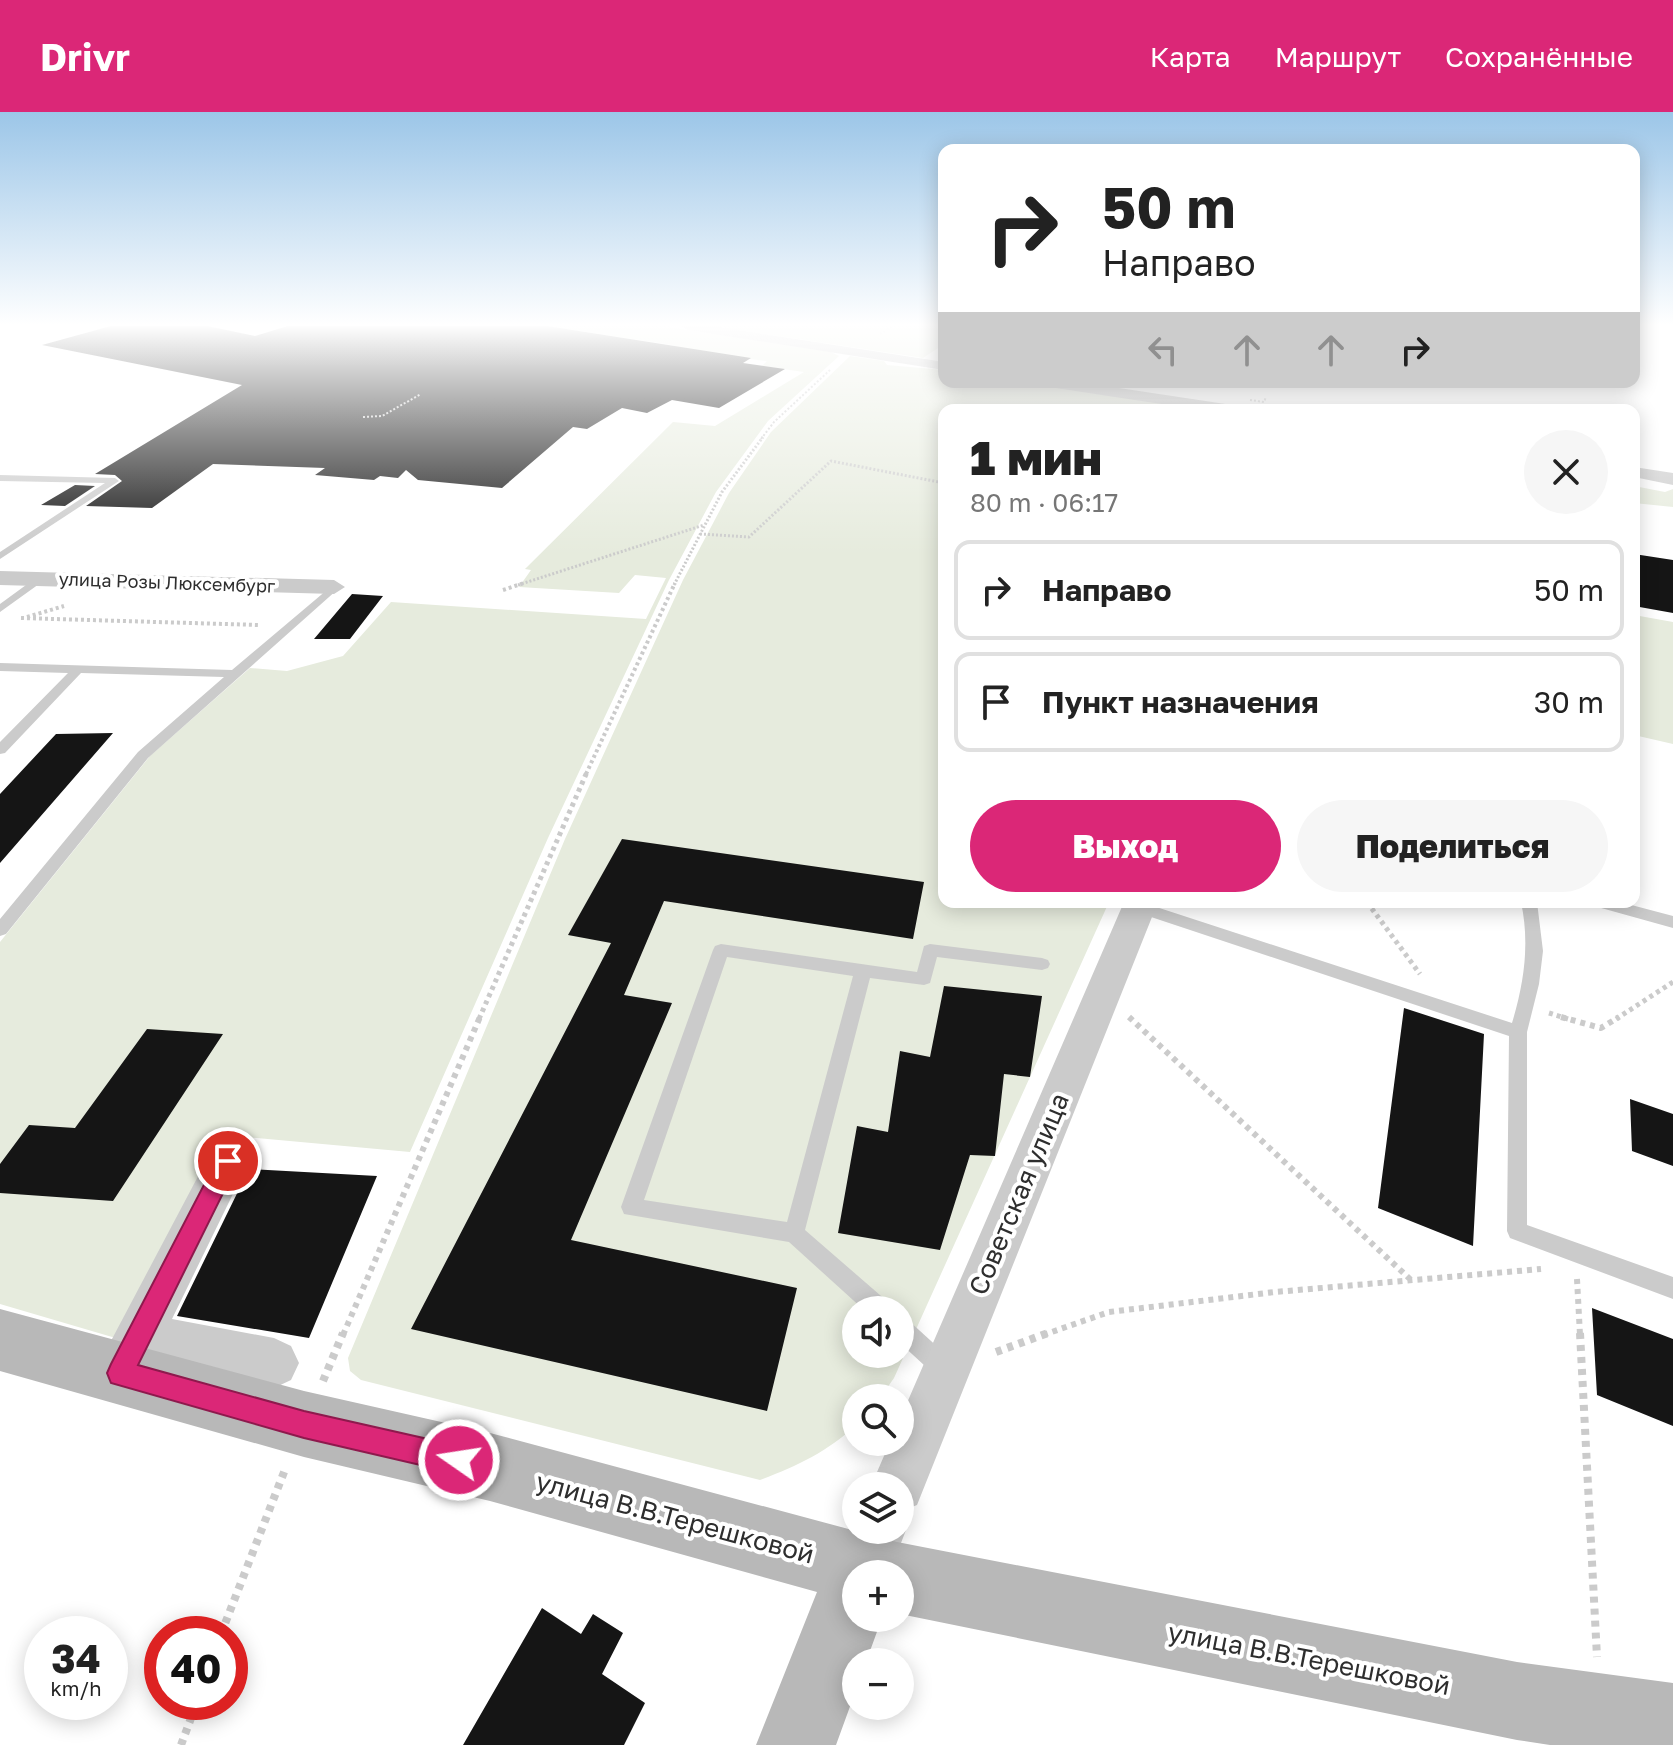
<!DOCTYPE html>
<html lang="ru">
<meta charset="utf-8">
<style>
body{margin:0;font-family:"Golos Text",sans-serif;background:#f6f6f6;color:#222;height:100vh;display:flex;flex-direction:column;font-size:30px;white-space:nowrap}
*{box-sizing:border-box;margin:0}
p{font-size:26px;color:#767676}
.icon{flex:none;width:44px;height:44px;fill:none;stroke:currentColor;stroke-width:2;stroke-linecap:round;stroke-linejoin:round}
.map{position:relative;flex:1;overflow:hidden}
.sheet{position:absolute;left:938px;top:292px;width:702px;height:504px;display:flex;flex-direction:column;background:#fff;border-radius:16px;box-shadow:0 4px 20px #0003}
.sheet>*{flex:none}
.hud{position:absolute;left:938px;top:32px;width:702px;height:244px;border-radius:16px;box-shadow:0 4px 20px #0003;background:#fff;color:#222;overflow:hidden}
.fabs{position:absolute;left:842px;top:1184px;display:grid;gap:16px}
.fabs a{display:grid;place-items:center;width:72px;height:72px;border-radius:50%;background:#fff;box-shadow:0 4px 20px #0003;font-size:40px}
.speed{position:absolute;left:24px;top:1504px;display:flex;gap:16px;font-size:40px;font-weight:700;text-align:center}
.speed>*{display:grid;place-content:center;width:104px;height:104px;border-radius:50%;background:#fff;box-shadow:0 4px 20px #0003;line-height:1}
.speed small{font-size:20px;font-weight:400}
.speed .limit{border:12px solid #d22;background:#fff;color:#111}
.pin{position:absolute;display:grid;place-items:center;width:68px;height:68px;color:#fff;margin:-34px;border:4px solid #fff;border-radius:50%;box-shadow:0 2px 8px #0007}
.me{position:absolute;width:88px;margin:-44px;rotate:283deg;stroke-linejoin:round;filter:drop-shadow(0 0 6px #0008)}
.turn{display:flex;align-items:center;gap:28px;height:168px;padding:0 32px;font-size:36px}
.turn .icon{width:104px;height:104px;stroke-width:2.5}
.turn b{display:block;font-size:56px;line-height:68px}
.lanes{display:flex;align-items:center;height:76px;padding:0 32px;background:#0003;justify-content:center;gap:40px;direction:ltr}
.lanes .off{opacity:.35}
.round{display:grid;place-items:center;flex:none;width:84px;height:84px;border-radius:42px;background:#f6f6f6}
.overview{display:flex;align-items:center;justify-content:space-between;height:136px;padding:0 32px}
h1{font-size:48px;font-weight:800;line-height:60px}
.primary-button{display:flex;gap:16px;margin-top:auto;padding:16px 32px}
.primary-button a{flex:1;height:92px;border-radius:48px;background:#db2777;color:#fff;font-size:32px;font-weight:800;line-height:92px;text-align:center}
.primary-button a+a{background:#f6f6f6;color:#222}
ul{padding:0;list-style:none}
li{display:flex;align-items:center;gap:24px;height:100px;margin:0 16px 12px;padding:0 16px;border:4px solid #e0e0e0;border-radius:16px}
li div{flex:1}
li b{display:block;font-size:30px}
li em{font-style:normal}
header{display:flex;align-items:center;gap:48px;box-sizing:border-box;height:112px;padding:0 40px;background:#db2777;color:#fff}
header strong{font-size:38px}
nav{display:flex;gap:44px;margin-inline-start:auto;font-size:28px}
.map>svg:first-child{display:block}
</style>
<header>
<strong>Drivr</strong>
<nav><a>Карта</a><a>Маршрут</a><a>Сохранённые</a></nav>
</header>
<div class="map">
<svg width="1673" height="1633" viewBox="0 0 1673 1633">
<rect width="100%" height="100%" fill="#fff"/>
<!-- green -->
<path fill="#e6ebdd" fill-rule="evenodd" d="M547,214H663L831,240L839,244L768,309L716,380L669,468L548,726L410,1040L223,1023L119,1227L0,1192V830L150,644L250,556L287,559L343,544L391,490L646,507L666,466L635,463L619,481L519,475L531,458L525,457L673,310L715,314L804,260L762,254L767,249L687,239L672,233Z
M712,214H944V232L923,246Z
M850,244L884,249L887,253L944,258V270H1023L1205,298H944V790H1109L894,1266L880,1286H856V1313C827,1340 797,1354 760,1368L361,1268L350,1259L348,1246L565,727L683,468L729,381L771,320ZM856,1198H900V1242H856Z
M1634,374L1665,380L1673,377V395L1634,391Z
M1634,503L1673,510V632L1634,623Z"/>
<!-- building -->
<path fill="#151515" d="M111,214H207L255,224L288,214H547L751,246L743,251L785,257L719,296L672,288L647,301L622,296L587,317L573,315L502,376L418,368L406,358L398,366L380,364L374,368L315,363L325,356L213,352L152,396L86,394L122,369L115,363L95,362L242,273L42,233Z
M75,373L95,374L65,394L41,393Z
M1634,442L1673,448V501L1634,494Z
M352,482L383,484L350,527H314Z
M113,621L0,751V682L56,622Z
M622,727L924,770L913,827L664,789L624,883L672,891L571,1128L797,1176L767,1299L411,1217L611,831L568,823Z
M944,874L1042,884L1030,965L1004,962L995,1044L970,1043L940,1138L838,1121L857,1014L888,1020L900,939L930,945Z
M1404,896L1484,922L1473,1134L1378,1096Z
M147,917L223,922L113,1089L0,1081V1052L29,1013L75,1016Z
M1630,987L1673,1002V1054L1632,1039Z
M249,1057L377,1064L309,1226L177,1204Z
M1592,1196L1673,1227V1314L1597,1283Z
M542,1496L581,1522L593,1502L623,1521L602,1562L645,1591L624,1633H463Z"/>
<g fill="none" stroke-linecap="round" stroke-linejoin="round">
<!-- path-far5 -->
<path stroke="#cbcbcb" stroke-width="2" stroke-dasharray="2 2" stroke-linecap="butt" d="M880,222L893,214
M1250,288L1264,290L1266,285
M363,305L382,304L421,282
M761,327L774,310L830,258"/>
<!-- path-far4 -->
<path stroke="#cbcbcb" stroke-width="3" stroke-dasharray="2 2" stroke-linecap="butt" d="M700,422L749,425L831,349L944,371
M518,473L704,413
M674,473L722,380L763,325"/>
<!-- path-far3 -->
<path stroke="#cbcbcb" stroke-width="4" stroke-dasharray="3 3" stroke-linecap="butt" d="M503,478L524,471
M27,505L64,494
M21,506L259,513
M586,662L675,471"/>
<!-- path-far2 -->
<path stroke="#cbcbcb" stroke-width="5" stroke-dasharray="4 4" stroke-linecap="butt" d="M1367,790L1420,862
M1549,901L1568,907
M479,907L587,660
M1616,907L1673,870"/>
<!-- path-far1 -->
<path stroke="#cbcbcb" stroke-width="6" stroke-dasharray="5 5" stroke-linecap="butt" d="M1129,905L1411,1168
M1561,905L1601,916L1619,905
M1577,1167L1580,1223
M343,1223L480,905
M1043,1223L1109,1200L1275,1180L1541,1157"/>
<!-- path -->
<path stroke="#cbcbcb" stroke-width="8" stroke-dasharray="6 6" stroke-linecap="butt" d="M1580,1221L1597,1545
M996,1240L1048,1221
M323,1269L343,1221
M221,1522L286,1355
M181,1633L197,1590"/>
<!-- lane -->
<path fill="#cbcbcb" fill-rule="evenodd" d="M0,363L115,366L119,369L0,447V440L105,371L0,369Z
M37,465L46,467L0,500V492Z
M334,472L338,473V477L148,646L6,822L0,824V807L138,640L224,565L81,561L5,641L0,642V630L68,561L0,559V551L232,558Z
M1141,790L1512,911C1524,871 1530,832 1521,790H1537L1543,839L1539,872L1527,920V1113L1673,1165V1187L1510,1126L1507,1119L1509,924L1133,799L1131,795L1133,791Z
M1592,790H1620L1673,804V816L1594,794Z
M721,832L917,860L924,834L930,832L1042,846L1048,848L1050,852L1048,856L1042,858L937,845L930,871L924,873L870,866L805,1118L888,1190L891,1198H864L789,1130L624,1102L621,1095L713,838L715,834ZM727,845L853,864L787,1110L644,1088Z
M900,1205L908,1208L953,1249L957,1257L953,1265L945,1269L937,1265L900,1231Z"/>
<!-- street -->
<path fill="#cbcbcb" fill-rule="evenodd" d="M681,214H713L944,250V258L688,218Z
M1041,270H1079L1232,293L1240,298H1201L1049,275Z
M1634,355L1673,361V373L1634,365Z
M0,459L334,468L345,475L334,482L0,473Z
M1124,790H1158L917,1393L900,1400V1374H871L890,1330H900V1307Z
M228,1030L243,1036L249,1049L172,1207L274,1226L291,1234L299,1251L291,1268L274,1276L151,1251L137,1278L120,1286L103,1278L95,1261L103,1244L213,1036Z
M900,1403L906,1418L889,1462H856V1482L843,1477L835,1457L856,1407V1418H900Z"/>
<!-- secondary -->
<path fill="#b8b8b8" fill-rule="evenodd" d="M0,1197L304,1279L490,1321L897,1430L1517,1550L1673,1571V1633H1550L1517,1628L900,1502V1462H856V1506H882L866,1550H856V1578L836,1633H756L817,1480L490,1389L304,1345L0,1259Z"/>
</g>
<!-- sky -->
<linearGradient id="sky" x2="0" y2="1"><stop stop-color="#9cc6e8"/><stop offset="0.48" stop-color="#fff"/><stop offset="1" stop-color="#fff" stop-opacity="0"/></linearGradient>
<rect width="1673" height="443" fill="url(#sky)"/>
<!-- route -->
<path fill="#db2777" stroke="#8e194d" stroke-width="2" d="M228,1039L236,1042L239,1049L138,1253L304,1299L459,1334L469,1338L473,1348L469,1358L459,1362L304,1326L111,1271L107,1261L111,1252L220,1042Z"/>
<g text-anchor="middle" stroke-width="8" stroke-linejoin="round" paint-order="stroke">
<!-- far-street labels -->
<g font-size="18" fill="#2e2e2e" stroke="#fff">
<text transform="translate(167 471) rotate(2)" y="6">улица Розы Люксембург</text>
</g>
<!-- near-street labels -->
<g font-size="26" fill="#2e2e2e" stroke="#fff">
<text transform="translate(1019 1082) rotate(-67)" y="9">Советская улица</text>
<text transform="translate(675 1406) rotate(15)" y="9">улица В.В.Терешковой</text>
<text transform="translate(1309 1547) rotate(11)" y="9">улица В.В.Терешковой</text>
</g>
</g>
</svg>
<div class="fabs">
<a><svg class="icon" aria-label="sound" viewBox="0 0 24 24"><path d="M4 9h4l5-4v14l-5-4H4zM17 9q2 3 0 6"/></svg></a>
<a><svg class="icon" aria-label="search" viewBox="0 0 24 24"><circle cx="10" cy="10" r="6"/><path d="M15 15l6 6"/></svg></a>
<a><svg class="icon" aria-label="layers" viewBox="0 0 24 24"><path d="M12 4l9 5-9 5-9-5zM3 14l9 5 9-5"/></svg></a>
<a>+</a>
<a>−</a>
</div>
<div class="speed"><div>34<small>km/h</small></div><div class="limit">40</div></div>
<div class="pin" style="left:228px;top:1049px;background:#d93025"><svg class="icon" aria-label="arrive" viewBox="0 0 24 24"><path d="M6 21V4h12l-3 4 3 4H6"/></svg></div>
<svg class="me" style="left:459px;top:1348px" viewBox="-20 -20 40 40"><circle r="17" fill="#db2777" stroke="#fff" stroke-width="3"/><path d="M0-11L8 9 0 5-8 9z" fill="#fff"/></svg>
<div class="hud">
<div class="turn"><svg class="icon" aria-label="right" viewBox="0 0 24 24"><path d="M7 20v-9h11M14 6l5 5-5 5"/></svg><div><b>50 m</b>Направо</div></div>
<div class="lanes"><svg class="icon off" aria-label="left" viewBox="0 0 24 24"><path d="M17 20v-9H6M10 6l-5 5 5 5"/></svg><svg class="icon off" aria-label="ahead" viewBox="0 0 24 24"><path d="M12 20V5M6 11l6-6 6 6"/></svg><svg class="icon off" aria-label="ahead" viewBox="0 0 24 24"><path d="M12 20V5M6 11l6-6 6 6"/></svg><svg class="icon" aria-label="right" viewBox="0 0 24 24"><path d="M7 20v-9h11M14 6l5 5-5 5"/></svg></div>
</div>
<section class="sheet">
<div class="overview"><div><h1>1 мин</h1><p>80 m · 06:17</p></div><a class="round"><svg class="icon" aria-label="close" viewBox="0 0 24 24"><path d="M6 6l12 12M18 6L6 18"/></svg></a></div>
<ul>
<li><svg class="icon" aria-label="right" viewBox="0 0 24 24"><path d="M7 20v-9h11M14 6l5 5-5 5"/></svg><div><b>Направо</b></div><em>50 m</em></li>
<li><svg class="icon" aria-label="arrive" viewBox="0 0 24 24"><path d="M6 21V4h12l-3 4 3 4H6"/></svg><div><b>Пункт назначения</b></div><em>30 m</em></li>
</ul>
<div class="primary-button"><a>Выход</a><a>Поделиться</a></div>
</section>
</div>
